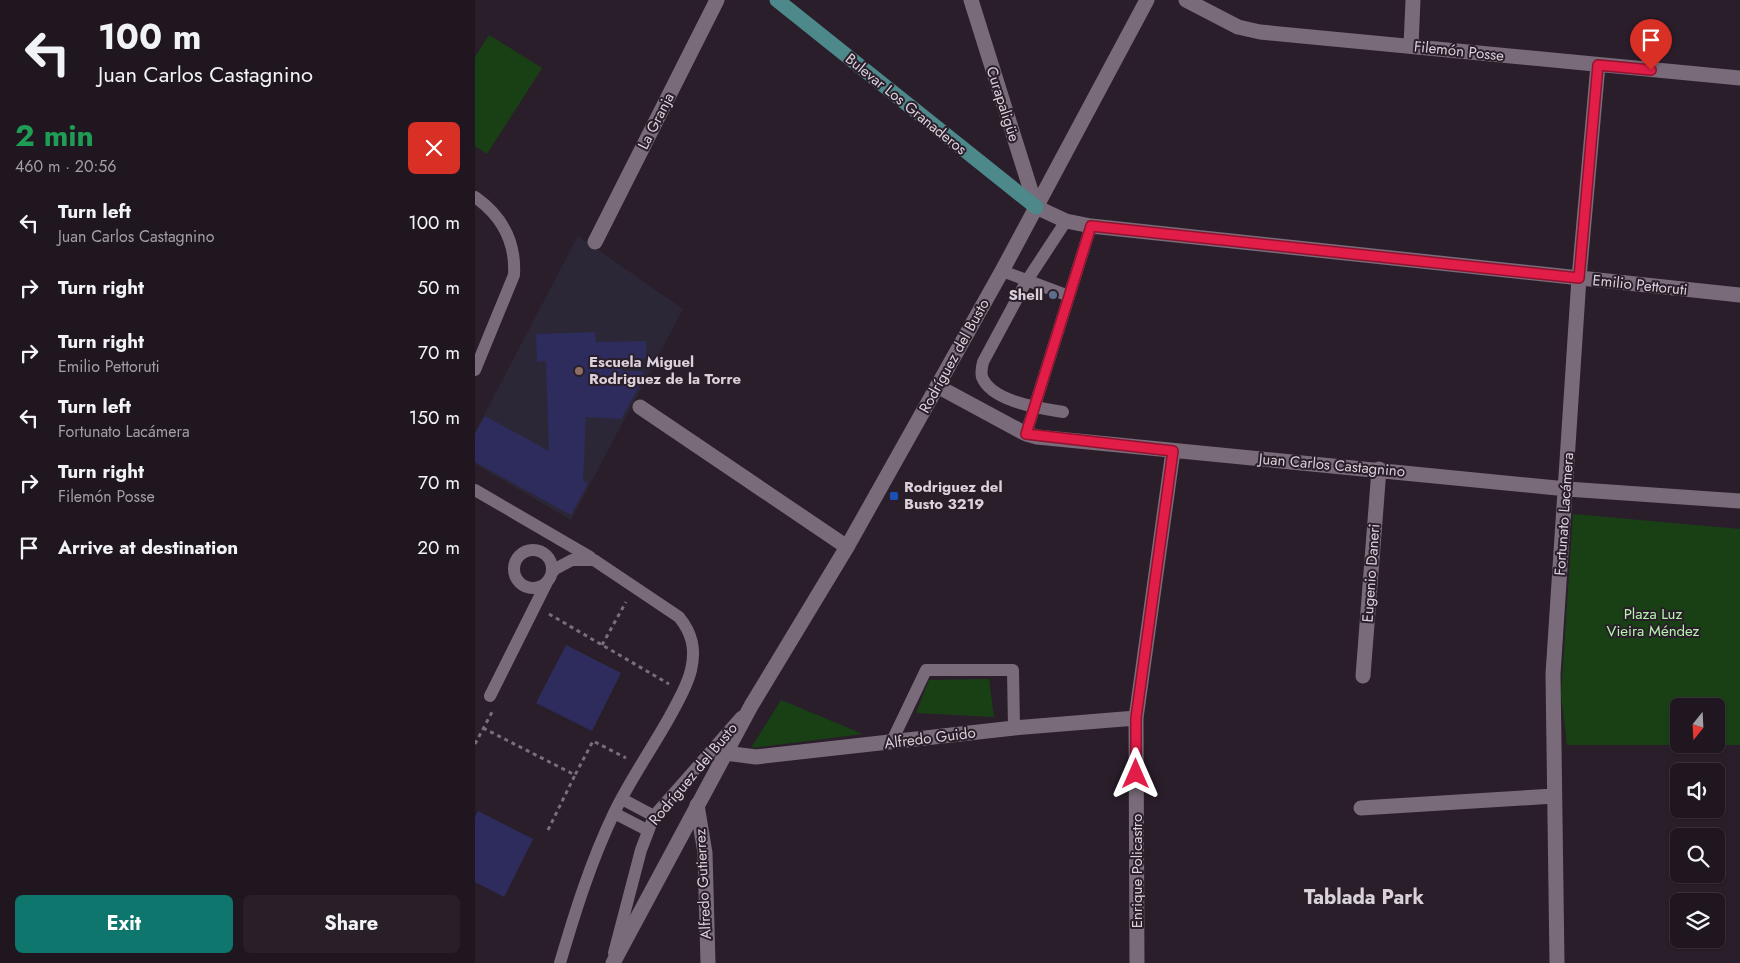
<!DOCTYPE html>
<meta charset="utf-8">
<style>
body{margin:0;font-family:Jost,sans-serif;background:#281f29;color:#f1f3f6;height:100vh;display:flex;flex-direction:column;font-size:19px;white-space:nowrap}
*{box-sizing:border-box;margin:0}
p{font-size:16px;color:#a29fa5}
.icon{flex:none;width:28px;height:28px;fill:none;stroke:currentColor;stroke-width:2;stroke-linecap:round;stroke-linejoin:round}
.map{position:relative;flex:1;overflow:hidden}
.details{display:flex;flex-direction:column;background:#201620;width:475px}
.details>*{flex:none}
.top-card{background:#201620;color:#f1f3f6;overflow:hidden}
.needle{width:32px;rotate:198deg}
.fabs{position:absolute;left:1195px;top:698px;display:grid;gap:10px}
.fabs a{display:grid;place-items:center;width:55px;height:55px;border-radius:8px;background:#201620;box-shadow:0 1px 4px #0004,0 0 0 1px #3d353e;font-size:25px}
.pin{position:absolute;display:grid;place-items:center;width:42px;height:42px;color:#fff;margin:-51px -21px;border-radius:50% 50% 50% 0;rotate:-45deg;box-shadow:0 0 5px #0007}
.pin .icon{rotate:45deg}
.me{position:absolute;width:55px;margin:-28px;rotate:0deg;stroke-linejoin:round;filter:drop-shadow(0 0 4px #0008)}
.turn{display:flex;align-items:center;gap:18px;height:105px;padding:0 15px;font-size:22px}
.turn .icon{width:65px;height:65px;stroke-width:2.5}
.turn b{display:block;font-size:35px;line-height:42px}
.round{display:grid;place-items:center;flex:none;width:52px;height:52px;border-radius:8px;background:#281f29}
.summary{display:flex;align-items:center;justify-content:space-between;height:85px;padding:0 15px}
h1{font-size:30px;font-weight:700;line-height:38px;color:#1e9e55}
.button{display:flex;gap:10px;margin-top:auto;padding:10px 15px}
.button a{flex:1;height:58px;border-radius:8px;background:#0f766e;color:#fff;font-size:20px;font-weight:700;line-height:58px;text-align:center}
.button a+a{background:#281f29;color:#f1f3f6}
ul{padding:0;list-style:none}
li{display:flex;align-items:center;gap:15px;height:65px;padding:0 15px}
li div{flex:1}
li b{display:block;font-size:19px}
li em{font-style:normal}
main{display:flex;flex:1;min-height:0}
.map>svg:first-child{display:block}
</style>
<main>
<section class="details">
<div class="top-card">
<div class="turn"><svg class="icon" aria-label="left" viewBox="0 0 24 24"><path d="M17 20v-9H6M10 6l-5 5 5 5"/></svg><div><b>100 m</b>Juan Carlos Castagnino</div></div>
</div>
<div class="summary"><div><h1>2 min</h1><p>460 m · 20:56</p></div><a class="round" style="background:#d93025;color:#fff"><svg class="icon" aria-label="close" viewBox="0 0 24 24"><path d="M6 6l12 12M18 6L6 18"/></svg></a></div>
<ul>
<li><svg class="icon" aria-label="left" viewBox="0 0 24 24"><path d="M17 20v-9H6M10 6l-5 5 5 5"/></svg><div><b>Turn left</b><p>Juan Carlos Castagnino</p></div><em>100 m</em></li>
<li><svg class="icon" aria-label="right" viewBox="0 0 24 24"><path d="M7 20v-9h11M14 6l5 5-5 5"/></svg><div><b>Turn right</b></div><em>50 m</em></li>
<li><svg class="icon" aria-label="right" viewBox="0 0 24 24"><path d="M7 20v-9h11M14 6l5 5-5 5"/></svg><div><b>Turn right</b><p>Emilio Pettoruti</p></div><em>70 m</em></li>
<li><svg class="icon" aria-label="left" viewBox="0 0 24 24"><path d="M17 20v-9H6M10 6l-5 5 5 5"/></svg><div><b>Turn left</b><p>Fortunato Lacámera</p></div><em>150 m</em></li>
<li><svg class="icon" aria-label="right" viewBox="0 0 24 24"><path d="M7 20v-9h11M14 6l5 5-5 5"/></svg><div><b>Turn right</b><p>Filemón Posse</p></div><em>70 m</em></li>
<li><svg class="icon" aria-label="arrive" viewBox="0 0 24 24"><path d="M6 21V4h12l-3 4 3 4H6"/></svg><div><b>Arrive at destination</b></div><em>20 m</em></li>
</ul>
<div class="button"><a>Exit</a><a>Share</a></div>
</section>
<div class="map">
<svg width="1265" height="963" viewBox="0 0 1265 963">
<rect width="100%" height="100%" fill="#2a1e2b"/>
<!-- education -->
<path fill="#2c2737" d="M103,236L208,309L96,520L0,464V432Z"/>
<!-- green -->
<path fill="#194015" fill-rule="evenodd" d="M14,35L67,68L12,154L0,146V57Z
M1098,514L1265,529V745H1092L1086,695ZM1241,706V744H1204V706Z
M514,679L519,717L441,713L454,680Z
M306,700L388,734L276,748Z"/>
<!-- building -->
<path fill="#2d2c5d" d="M120,332L121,342L171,341V358L147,359V371H167L170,376L146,419L111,417L108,481L113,483L96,515L0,462V434L10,416L74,451L71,361L62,362L61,334Z
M91,645L146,673L117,731L61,703Z
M3,811L58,839L29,897L0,882V817Z"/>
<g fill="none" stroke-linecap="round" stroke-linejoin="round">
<!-- path -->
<path stroke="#796e79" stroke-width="3" stroke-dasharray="4 4" stroke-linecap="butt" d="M74,614L194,684
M127,645L151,602
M8,728L100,775L118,741L151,758
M0,744L17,712
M73,830L100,775"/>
<!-- lane -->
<path stroke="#796b7a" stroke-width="12" d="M0,197C27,216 41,241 39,275L0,370
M527,271L594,296
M588,412C565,408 517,402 507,377C506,373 507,366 508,362L551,282L591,221
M551,434L616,226
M0,490L115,557
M39 569a19 19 0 1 1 38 0a19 19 0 1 1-38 0Z
M77,573L80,569L97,560H119L204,617C217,633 221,649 216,670C212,687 202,703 194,718C176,750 155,780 139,813C116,861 100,912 85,963
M15,696L72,582
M416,743L451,670H538L539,728
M147,799L179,816
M139,813L172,830
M139,953L166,850L179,816L266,717"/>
<!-- street -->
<path stroke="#796b7a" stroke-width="15" d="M496,0L561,207
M711,0L763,27L785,32L1265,78
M936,46L938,0
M120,242L242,0
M462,386L551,434L562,437L1092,489L1265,501
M165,407L372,547
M888,676L904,469
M250,753L281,757L539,728L661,718
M222,805L230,853L233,963
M886,808L1079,796
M662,963L661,718L698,451
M1082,963L1078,674L1104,278L1123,65"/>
<!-- secondary -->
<path stroke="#796b7a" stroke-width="15" d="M561,207L591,221L616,226L1265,295
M138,963L276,706L372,547L527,271L672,0"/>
<!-- primary -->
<path stroke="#4d898b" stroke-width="15" d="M302,0L561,207"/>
</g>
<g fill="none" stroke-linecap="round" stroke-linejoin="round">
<!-- route casing -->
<g stroke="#92132f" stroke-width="12">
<path id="route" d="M661,774V718L698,451L551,434L616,226L1104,278L1123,65L1176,70"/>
</g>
<!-- route -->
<use href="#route" stroke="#e11d48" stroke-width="9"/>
</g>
<!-- markers -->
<circle fill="#5c6f8a" stroke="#2a1e2b" stroke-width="2" cx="578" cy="295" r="5"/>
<circle fill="#8d6e63" stroke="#2a1e2b" stroke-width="2" cx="104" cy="371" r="5"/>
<rect fill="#1a4fb4" stroke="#2a1e2b" stroke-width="2" x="414" y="491" width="10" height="10" rx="2.5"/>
<g text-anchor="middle" stroke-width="4" stroke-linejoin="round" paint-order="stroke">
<!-- street labels -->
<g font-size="15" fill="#dad2da" stroke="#2a1e2b">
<text transform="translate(984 51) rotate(6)" y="5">Filemón Posse</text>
<text transform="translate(431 104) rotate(39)" y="5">Bulevar Los Granaderos</text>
<text transform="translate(528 104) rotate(72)" y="5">Curapaligüe</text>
<text transform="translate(181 121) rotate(-63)" y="5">La Granja</text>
<text transform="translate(1165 285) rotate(6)" y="5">Emilio Pettoruti</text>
<text transform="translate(479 356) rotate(-61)" y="5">Rodríguez del Busto</text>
<text transform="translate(857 465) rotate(5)" y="5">Juan Carlos Castagnino</text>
<text transform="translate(1089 514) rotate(-86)" y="5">Fortunato Lacámera</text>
<text transform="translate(896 573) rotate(-86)" y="5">Eugenio Daneri</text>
<text transform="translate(455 738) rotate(-7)" y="5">Alfredo Guido</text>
<text transform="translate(218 774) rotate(-50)" y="5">Rodríguez del Busto</text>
<text transform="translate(662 871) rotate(-90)" y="5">Enrique Policastro</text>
<text transform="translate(228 884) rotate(-93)" y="5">Alfredo Gutierrez</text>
</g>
<!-- poi labels -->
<g font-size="15" font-weight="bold" fill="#dad2da" stroke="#2a1e2b" text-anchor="start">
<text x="568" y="300" text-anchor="end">Shell</text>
<text x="114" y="367">Escuela Miguel<tspan x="114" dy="17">Rodriguez de la Torre</tspan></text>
<text x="429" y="492">Rodriguez del<tspan x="429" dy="17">Busto 3219</tspan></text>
</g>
<!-- park labels -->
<g font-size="15" fill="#b5f5ad" stroke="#2a1e2b">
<text x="1178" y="619">Plaza Luz<tspan x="1178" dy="17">Vieira Méndez</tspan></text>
</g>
<!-- district labels -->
<g font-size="20" font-weight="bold" fill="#dad2da" stroke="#2a1e2b">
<text x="889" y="904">Tablada Park</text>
</g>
</g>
</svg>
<div class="fabs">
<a><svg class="needle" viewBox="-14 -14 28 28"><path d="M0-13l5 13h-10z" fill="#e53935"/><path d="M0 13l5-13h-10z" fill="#a29fa5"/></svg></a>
<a><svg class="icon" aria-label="sound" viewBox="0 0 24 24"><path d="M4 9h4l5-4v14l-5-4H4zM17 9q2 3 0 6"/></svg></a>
<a><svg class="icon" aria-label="search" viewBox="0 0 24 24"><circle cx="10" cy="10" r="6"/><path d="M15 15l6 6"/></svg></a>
<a><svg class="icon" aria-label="layers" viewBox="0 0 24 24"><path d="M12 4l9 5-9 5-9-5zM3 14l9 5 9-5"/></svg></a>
</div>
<div class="pin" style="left:1176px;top:70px;background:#d93025"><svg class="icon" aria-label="arrive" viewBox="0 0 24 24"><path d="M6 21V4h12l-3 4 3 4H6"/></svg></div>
<svg class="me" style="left:661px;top:774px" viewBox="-20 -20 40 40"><path d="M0-17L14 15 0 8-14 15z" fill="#e11d48" stroke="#fff" stroke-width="4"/></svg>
</div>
</main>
